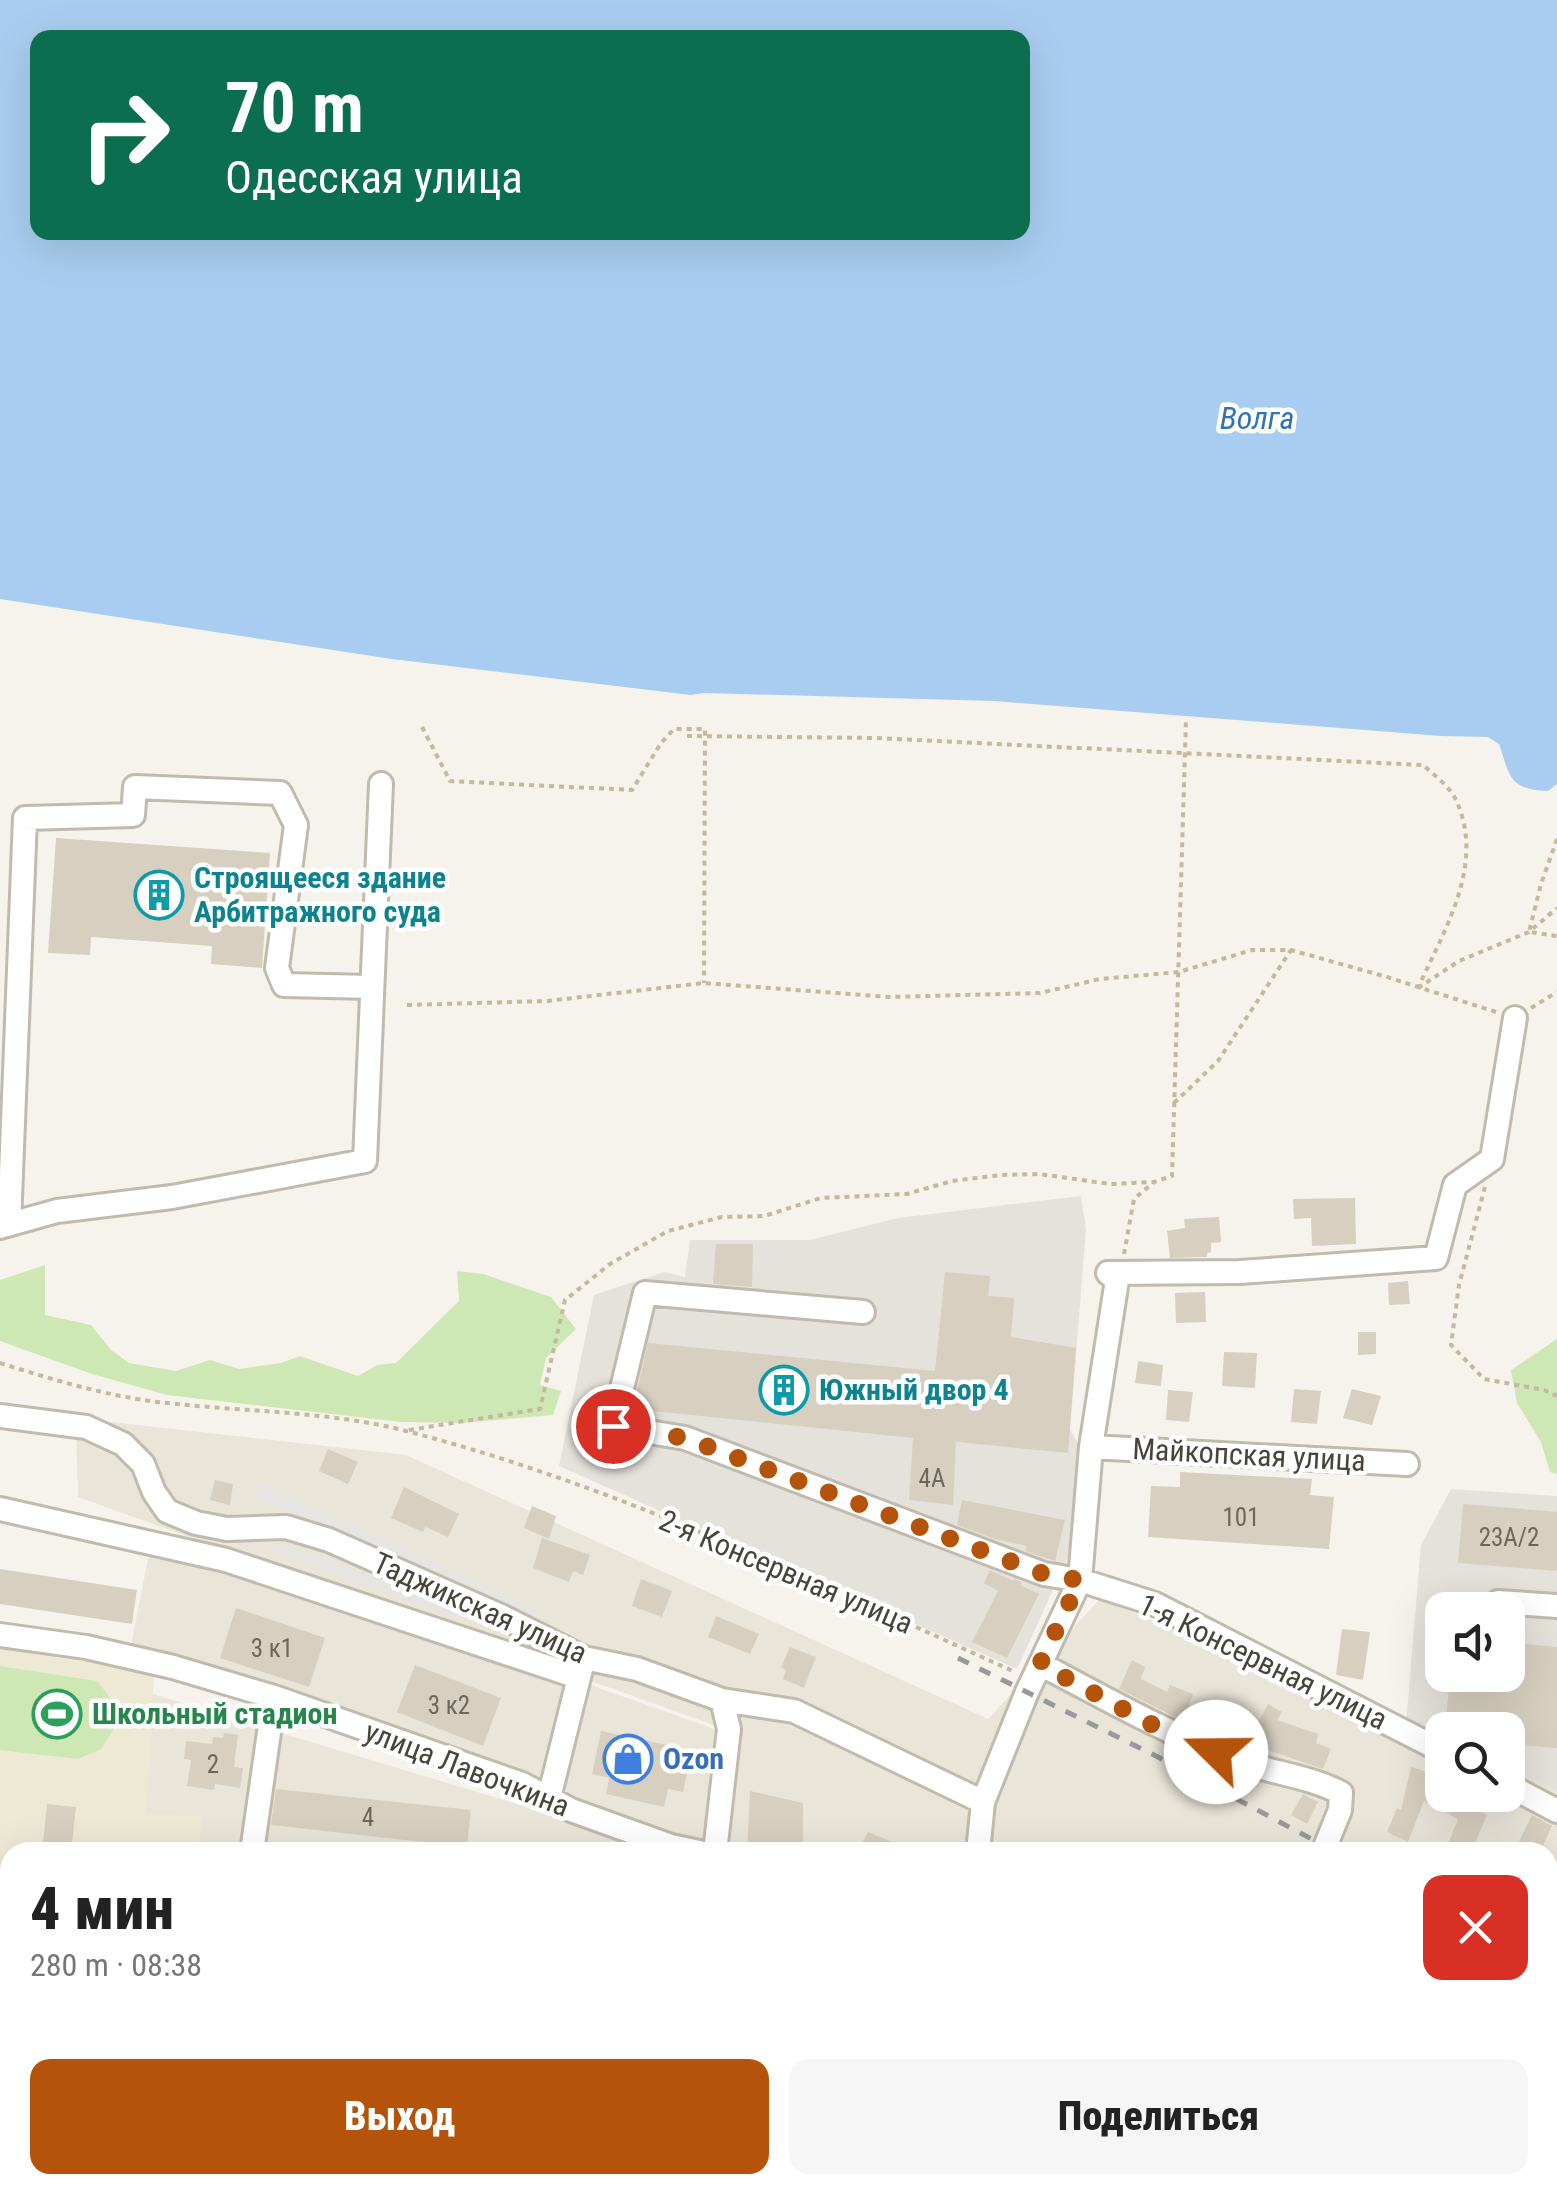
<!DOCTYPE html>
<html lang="ru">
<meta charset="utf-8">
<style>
body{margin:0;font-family:"Roboto Condensed",sans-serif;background:#f6f6f6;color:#222;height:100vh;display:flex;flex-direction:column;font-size:38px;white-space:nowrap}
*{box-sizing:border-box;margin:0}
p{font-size:32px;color:#767676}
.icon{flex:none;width:55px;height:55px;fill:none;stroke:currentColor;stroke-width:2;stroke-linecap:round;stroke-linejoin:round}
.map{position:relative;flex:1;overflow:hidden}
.drawer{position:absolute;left:0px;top:1842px;width:1558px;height:352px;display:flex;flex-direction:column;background:#fff;border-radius:30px 30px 0 0;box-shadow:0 10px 40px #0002}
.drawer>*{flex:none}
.banner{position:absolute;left:30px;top:30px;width:1000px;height:210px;border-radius:20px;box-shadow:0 10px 40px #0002;background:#0b6e4f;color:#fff;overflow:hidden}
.fabs{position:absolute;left:1425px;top:1592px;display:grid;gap:20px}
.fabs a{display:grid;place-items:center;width:100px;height:100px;border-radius:20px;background:#fff;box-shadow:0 10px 40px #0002;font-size:50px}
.pin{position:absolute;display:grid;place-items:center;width:85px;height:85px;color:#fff;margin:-42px;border:5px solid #fff;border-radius:50%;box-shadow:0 2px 10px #0007}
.me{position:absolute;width:110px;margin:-55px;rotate:292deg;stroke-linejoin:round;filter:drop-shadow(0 0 8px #0008)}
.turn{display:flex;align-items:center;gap:35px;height:210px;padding:0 30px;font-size:45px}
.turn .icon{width:130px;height:130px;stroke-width:2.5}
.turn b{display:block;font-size:70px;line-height:85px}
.round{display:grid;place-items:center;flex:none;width:105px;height:105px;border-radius:20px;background:#f6f6f6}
.head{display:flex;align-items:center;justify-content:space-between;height:170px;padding:0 30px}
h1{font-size:60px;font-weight:800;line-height:75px}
.primary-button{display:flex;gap:20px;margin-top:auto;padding:20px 30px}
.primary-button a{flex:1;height:115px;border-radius:20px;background:#b45309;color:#fff;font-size:40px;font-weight:800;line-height:115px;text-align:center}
.primary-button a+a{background:#f6f6f6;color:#222}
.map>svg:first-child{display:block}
</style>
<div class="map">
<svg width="1557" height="2193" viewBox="0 0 1557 2193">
<rect width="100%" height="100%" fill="#f5f3eb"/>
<!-- residential -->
<path fill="#e9e5d9" d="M76,1418L406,1455L988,1719L1100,1599L1406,1725L1442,1744V1795H1508V1770L1557,1791V2193H1298V2185H1548V1852H711L736,1733L78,1497Z
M154,1529L731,1735L708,1852H688L516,1798L337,1729L127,1665Z
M0,1648L676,1852H10V2185H1169L1168,2193H0Z"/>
<!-- industrial -->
<path fill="#e5e2dc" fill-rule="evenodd" d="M1081,1196L1086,1229L1070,1430L1081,1448L1071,1550L1017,1669L559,1466L594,1295L664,1272L685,1277L690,1240H810L898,1218Z
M1451,1489L1557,1496V1791L1508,1770V1730H1442V1744L1406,1725L1421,1545ZM1442,1610H1508V1675H1442Z"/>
<!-- education -->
<path fill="#eee9d5" d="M0,1644L94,1658L154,1676L146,1813L201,1816L200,1852H10V2044L0,2042Z"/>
<!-- green -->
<path fill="#cde8b5" d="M45,1265V1315L91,1325L111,1350L129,1363L176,1371L210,1360L239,1369L281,1363L300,1356L358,1376L377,1365L396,1363L459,1301L457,1271L483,1274L551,1297L576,1329L546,1358L540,1385L561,1391L553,1415L462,1423L401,1422L167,1395L92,1374L0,1341V1280Z
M1557,1339V1474L1550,1472L1541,1442L1517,1403L1511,1370Z
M0,1666L97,1681L113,1701L115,1727L101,1749L78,1759L0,1750Z"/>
<!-- parking -->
<path fill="#e7e5e2" d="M259,1481L538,1610L532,1623L253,1495Z
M274,1539L462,1608L458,1618L270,1550Z"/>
<!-- water -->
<path fill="#a9cdf0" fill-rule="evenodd" d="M0,0H1557V784L1548,791C1508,789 1510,776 1499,744L1488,737L1441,736L994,701L704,693L691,695L392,659L0,599ZM38,38H1022V232H38Z"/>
<!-- building -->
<path fill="#d7d0c0" d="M56,838L270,853L262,968L211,964L212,946L91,937L90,955L48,953Z
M1355,1198L1356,1244L1312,1246L1311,1218L1294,1219L1293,1199Z
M1219,1217L1221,1242L1211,1243V1252L1207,1253V1257L1170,1258L1167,1231L1185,1228L1184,1219Z
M716,1244H753L752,1287L713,1284Z
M945,1272L990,1276L988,1296L1014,1298L1011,1337L1076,1348L1068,1453L956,1442L953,1505L909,1500L913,1438L633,1409L648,1343L935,1371Z
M1408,1281L1410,1304L1389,1305L1388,1283Z
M1205,1292L1206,1322L1176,1323L1175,1293Z
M1358,1332H1376V1354L1358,1355Z
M1224,1352L1257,1353L1255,1388L1222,1386Z
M1138,1361L1163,1365L1161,1386L1135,1383Z
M1294,1389L1321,1391L1317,1424L1291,1422Z
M1352,1389L1381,1396L1372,1425L1343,1418Z
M1168,1390L1193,1392L1189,1422L1166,1420Z
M328,1449L358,1462L348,1484L319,1471Z
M1180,1472L1312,1479L1310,1495L1334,1497L1329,1549L1148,1537L1151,1486L1180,1487Z
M215,1480L233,1484L230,1505L210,1500Z
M404,1487L459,1514L448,1537L426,1527L423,1532L391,1518Z
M962,1500L1065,1520L1055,1561L1025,1551L1027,1546L992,1538L957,1525Z
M1463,1504L1557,1512V1571L1458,1563Z
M532,1506L556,1516L549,1539L524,1528Z
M542,1538L590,1555L583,1575L573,1571L569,1582L533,1568Z
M0,1569L137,1590L132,1624L0,1604Z
M990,1570L1013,1581L1014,1579L1022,1582L1020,1585L1039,1594L1007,1658L972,1642L998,1591L984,1583Z
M641,1579L672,1591L662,1617L632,1606Z
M236,1608L325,1638L309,1687L220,1658Z
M716,1616L759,1634L750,1654L708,1637Z
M1342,1629L1370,1632L1363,1680L1336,1675Z
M1508,1642L1557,1647V1748L1508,1744V1730H1445L1450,1675H1508Z
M790,1647L816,1657L804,1688L783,1679L786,1670L781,1667Z
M1132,1660L1145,1667L1141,1679L1167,1692L1170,1685L1193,1694L1183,1721L1119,1689Z
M415,1665L501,1698L483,1746L397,1712Z
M1268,1704L1282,1712L1277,1720L1318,1734L1316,1743L1331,1749L1323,1769L1248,1743Z
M601,1731L692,1750L683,1792L668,1789L664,1807L606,1794L609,1778L592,1774Z
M224,1733L238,1735L234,1767L243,1768L240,1788L215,1784L214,1790L187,1786L191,1760L184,1759L186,1741L212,1744L213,1737L223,1738Z
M1411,1767L1442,1776V1795H1482L1475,1809L1487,1815L1471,1852H1445L1458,1819L1424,1801L1408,1842L1387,1832L1397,1808L1401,1810Z
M276,1789L471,1810L467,1847L271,1825Z
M750,1791L803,1803V1852H747Z
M1303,1794L1318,1802L1307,1824L1291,1815Z
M47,1804L76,1807L71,1852H42Z
M1532,1815L1552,1826L1540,1852H1514Z
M868,1832L917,1852H857Z"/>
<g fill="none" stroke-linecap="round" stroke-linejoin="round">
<!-- minor casing -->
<g stroke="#c1bbad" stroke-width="28">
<path id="minor" d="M9,1224L25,818L133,815L135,787L280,793L296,825L277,968L284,985L372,987
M0,1227L57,1211L172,1197L365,1161L381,784
M1108,1273L1240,1272L1436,1258L1455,1185L1492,1159L1515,1018
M863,1312L645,1293L613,1426L685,1438L1044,1574L1080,1580L1155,1604L1442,1751
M0,1416L86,1427L123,1444L143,1464L154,1492L167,1511L196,1523L227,1529L286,1527L329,1540L501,1616L584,1658L637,1669L722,1700L794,1711L983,1802
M1091,1447L1407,1464
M0,1509L226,1560L578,1677
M1498,1602L1557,1606
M0,1635L86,1647L173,1667L274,1697L522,1784L571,1810L671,1846L699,1852
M1040,1664C1105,1698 1168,1734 1237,1760C1271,1773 1309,1776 1341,1793L1340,1810L1323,1852
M1508,1785L1557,1811
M549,1798L582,1665
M252,1852L274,1697
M715,1852L729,1729L722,1700
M978,1852L983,1802L1027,1692L1080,1580L1091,1447L1117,1280L1108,1273
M1548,1993L1557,1999
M1548,2127L1557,2133
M219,2193L220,2185
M476,2193L477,2185
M632,2193L633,2185
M904,2193L905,2185
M1161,2193V2185"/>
</g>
<!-- path -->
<path stroke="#c2b99f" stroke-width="4" stroke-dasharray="5 5" stroke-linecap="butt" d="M422,727L450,781L632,790L661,743L674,729H705L704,983
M687,736L877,738L1423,765C1433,774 1449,786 1455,798C1487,863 1444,930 1418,988
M1557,839L1541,884L1529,932L1557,936
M1418,988L1459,961L1529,932L1557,908
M407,1005L547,1001L704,983L889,997L1040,993L1100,979L1179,972L1252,950H1291L1387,977L1496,1012
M1531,1008L1557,992
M1174,1103L1218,1061L1291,950
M1485,1187L1459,1285L1451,1345L1484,1379L1544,1390L1557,1396
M1124,1254L1134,1199L1154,1182L1172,1176L1186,719
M0,1363C57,1381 116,1399 177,1404C253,1412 336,1412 410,1432C620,1487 818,1583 1015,1672
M409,1430L540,1409L565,1300L610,1264L668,1231L722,1217L764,1216L821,1198L907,1194L952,1181L1001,1175L1039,1174L1110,1184L1154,1182
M0,1996H10
M0,2071H10"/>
<!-- minor -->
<use href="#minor" stroke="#fff" stroke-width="22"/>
<!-- rail -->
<path stroke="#999" stroke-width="5" stroke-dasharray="12 12" stroke-linecap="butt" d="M958,1658L1156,1756L1336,1852
M1548,1986L1557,1993"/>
</g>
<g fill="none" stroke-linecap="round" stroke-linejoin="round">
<!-- route -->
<path stroke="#b45309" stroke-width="18" stroke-dasharray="0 32.4" d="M613,1426L685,1438L1044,1574L1080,1580L1040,1664L1166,1732L1216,1752"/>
</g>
<!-- icons -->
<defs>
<g id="building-ring" transform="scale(2.5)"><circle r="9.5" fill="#fff" stroke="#0f9aa8" stroke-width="1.5"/><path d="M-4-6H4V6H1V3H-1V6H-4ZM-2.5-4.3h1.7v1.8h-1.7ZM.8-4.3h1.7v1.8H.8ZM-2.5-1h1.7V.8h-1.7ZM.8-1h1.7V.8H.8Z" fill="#0f9aa8"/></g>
<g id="stadium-ring" transform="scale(2.5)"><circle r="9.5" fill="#fff" stroke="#2e9e5b" stroke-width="1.5"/><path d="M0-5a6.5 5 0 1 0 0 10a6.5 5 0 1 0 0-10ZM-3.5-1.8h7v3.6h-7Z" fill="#2e9e5b"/></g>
<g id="shop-ring" transform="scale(2.5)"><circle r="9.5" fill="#fff" stroke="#3f7fe0" stroke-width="1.5"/><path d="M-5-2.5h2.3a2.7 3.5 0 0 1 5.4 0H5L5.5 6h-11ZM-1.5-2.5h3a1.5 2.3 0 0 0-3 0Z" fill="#3f7fe0"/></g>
</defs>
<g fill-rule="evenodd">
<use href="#building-ring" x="159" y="895"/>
<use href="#building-ring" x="784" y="1390"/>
<use href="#stadium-ring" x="57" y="1714"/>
<use href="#shop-ring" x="628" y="1759"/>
</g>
<g text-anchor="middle" stroke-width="9" stroke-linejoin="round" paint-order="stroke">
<!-- number labels -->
<g font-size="25" fill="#6c675b">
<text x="932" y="1487">4А</text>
<text x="1241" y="1526">101</text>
<text x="1509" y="1546">23А/2</text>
<text x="272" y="1657">3 к1</text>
<text x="449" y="1714">3 к2</text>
<text x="213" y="1773">2</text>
<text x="368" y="1826">4</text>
</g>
<!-- culture labels -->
<g font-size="30" font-weight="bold" fill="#0d838f" stroke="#fff" text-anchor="start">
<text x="194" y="888">Строящееся здание<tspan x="194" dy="34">Арбитражного суда</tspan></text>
<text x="819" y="1400">Южный двор 4</text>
</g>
<!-- street labels -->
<g font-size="30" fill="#494439" stroke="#fff">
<text transform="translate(1249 1455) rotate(3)" y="10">Майкопская улица</text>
<text transform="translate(786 1572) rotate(23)" y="10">2-я Консервная улица</text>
<text transform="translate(480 1608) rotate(24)" y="10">Таджикская улица</text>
<text transform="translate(1263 1662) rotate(26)" y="10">1-я Консервная улица</text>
<text transform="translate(467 1769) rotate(21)" y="10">улица Лавочкина</text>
</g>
<!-- leisure labels -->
<g font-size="30" font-weight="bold" fill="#27864d" stroke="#fff" text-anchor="start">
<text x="92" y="1724">Школьный стадион</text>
</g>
<!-- shop labels -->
<g font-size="30" font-weight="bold" fill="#366cbe" stroke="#fff" text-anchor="start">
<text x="663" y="1769">Ozon</text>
</g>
<!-- water labels -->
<g font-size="32" font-style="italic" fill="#3273b5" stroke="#fff">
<text x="1257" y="429">Волга</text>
</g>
</g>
</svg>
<div class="fabs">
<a><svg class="icon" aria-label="sound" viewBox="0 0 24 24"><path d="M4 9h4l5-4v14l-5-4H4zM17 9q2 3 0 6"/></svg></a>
<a><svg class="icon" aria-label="search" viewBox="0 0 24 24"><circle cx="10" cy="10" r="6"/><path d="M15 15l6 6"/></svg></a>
</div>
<div class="pin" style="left:613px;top:1426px;background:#d93025"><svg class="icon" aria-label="arrive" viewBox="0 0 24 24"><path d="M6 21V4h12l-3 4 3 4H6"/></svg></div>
<svg class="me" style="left:1216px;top:1752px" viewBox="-20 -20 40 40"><circle r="19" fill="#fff"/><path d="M0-13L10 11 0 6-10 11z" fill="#b45309"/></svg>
<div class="banner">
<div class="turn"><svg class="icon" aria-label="right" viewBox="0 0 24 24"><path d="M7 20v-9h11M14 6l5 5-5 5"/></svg><div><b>70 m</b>Одесская улица</div></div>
</div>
<section class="drawer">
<div class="head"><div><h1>4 мин</h1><p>280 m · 08:38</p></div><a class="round" style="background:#d93025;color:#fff"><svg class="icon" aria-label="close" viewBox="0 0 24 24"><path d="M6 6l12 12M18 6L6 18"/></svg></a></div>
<div class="primary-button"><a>Выход</a><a>Поделиться</a></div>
</section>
</div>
